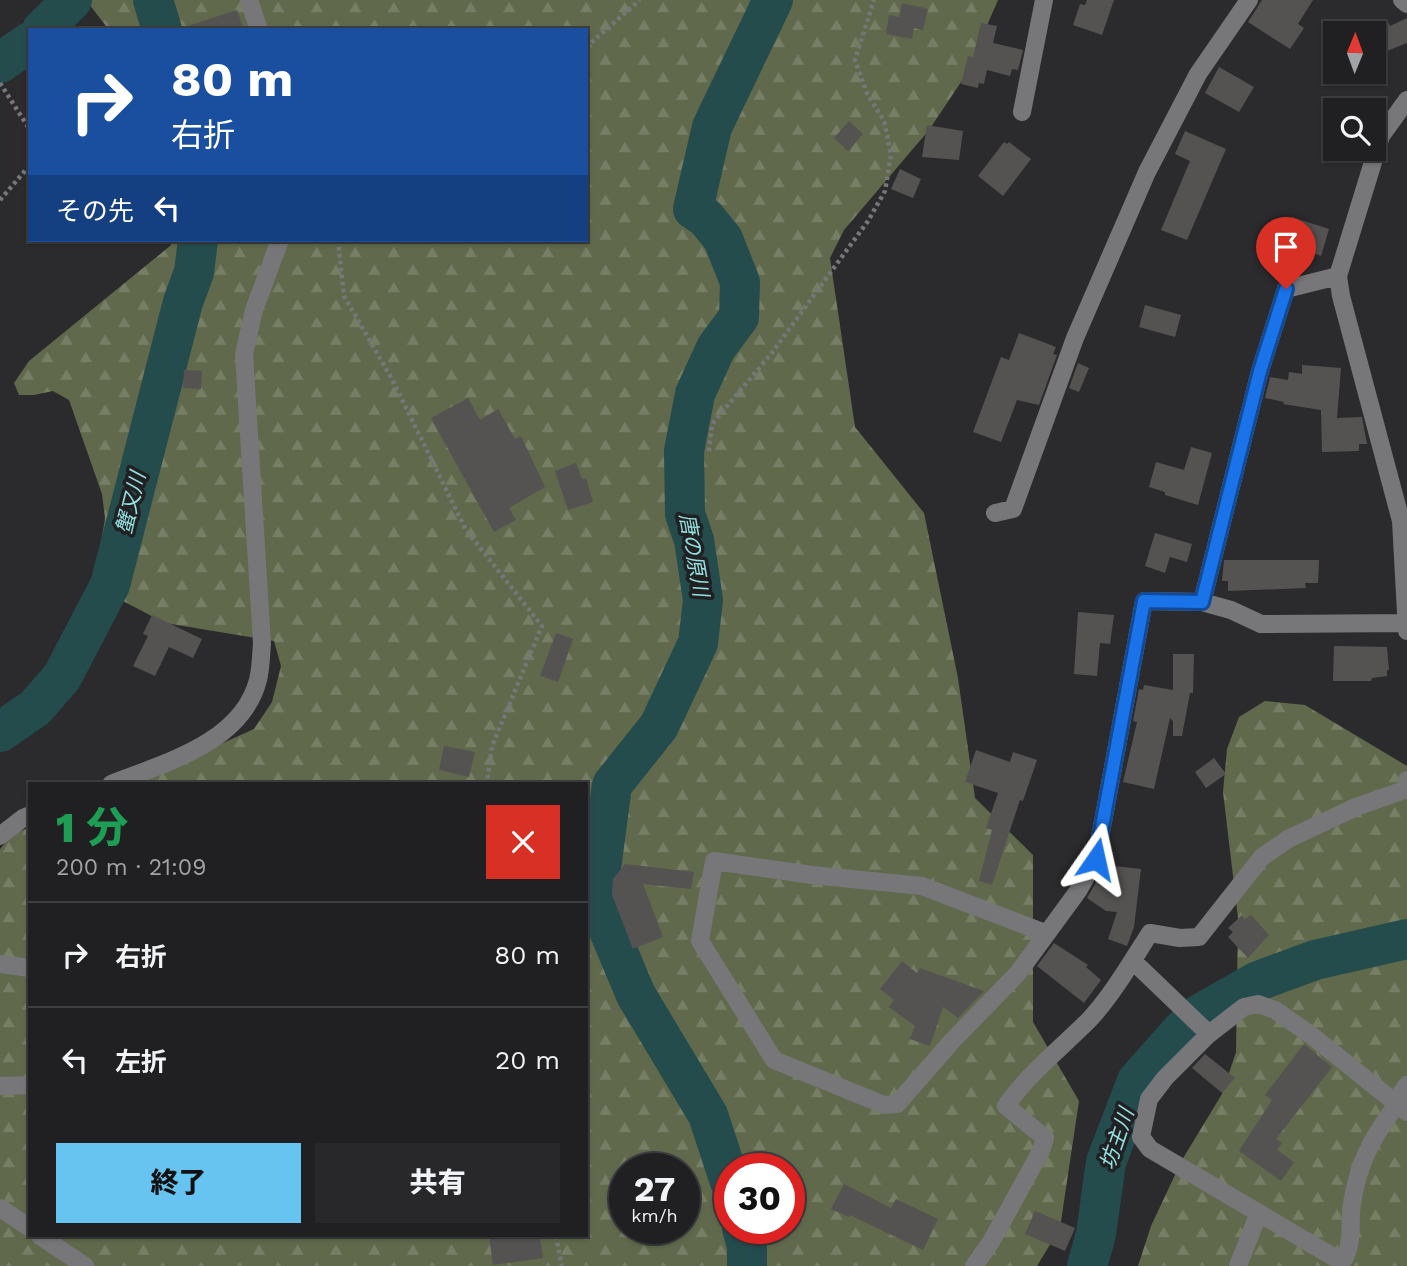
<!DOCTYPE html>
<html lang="ja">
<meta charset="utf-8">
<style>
body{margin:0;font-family:"Work Sans","Noto Sans JP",sans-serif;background:#28282a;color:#f1f3f6;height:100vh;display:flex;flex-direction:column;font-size:26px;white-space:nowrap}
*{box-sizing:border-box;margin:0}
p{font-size:23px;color:#a2a3a5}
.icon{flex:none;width:38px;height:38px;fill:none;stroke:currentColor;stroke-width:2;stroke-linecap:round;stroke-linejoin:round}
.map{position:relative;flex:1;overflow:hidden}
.drawer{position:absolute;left:28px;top:782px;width:560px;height:455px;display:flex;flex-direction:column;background:#202022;border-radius:0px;box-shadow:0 2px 5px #0004,0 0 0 2px #3d3e40}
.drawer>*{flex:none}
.top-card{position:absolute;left:28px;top:28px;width:560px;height:214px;border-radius:0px;box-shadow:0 2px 5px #0004,0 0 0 2px #3d3e40;background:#1a4fa0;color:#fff;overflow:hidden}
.needle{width:46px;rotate:1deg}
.tools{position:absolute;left:1323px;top:21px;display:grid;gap:14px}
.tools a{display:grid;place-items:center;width:63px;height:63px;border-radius:0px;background:#202022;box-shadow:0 2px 5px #0004,0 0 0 2px #3d3e40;font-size:35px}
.speed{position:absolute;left:609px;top:1153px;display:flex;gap:14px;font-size:35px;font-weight:700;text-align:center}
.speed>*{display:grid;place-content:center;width:91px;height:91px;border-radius:50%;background:#202022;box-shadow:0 2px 5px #0004,0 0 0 2px #3d3e40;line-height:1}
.speed small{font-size:18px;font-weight:400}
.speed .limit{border:10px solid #d22;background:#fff;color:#111}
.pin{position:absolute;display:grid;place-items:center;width:60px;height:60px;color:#fff;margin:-72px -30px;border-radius:50% 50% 50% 0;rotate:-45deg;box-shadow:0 0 7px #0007}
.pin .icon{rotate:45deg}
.me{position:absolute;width:77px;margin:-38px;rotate:11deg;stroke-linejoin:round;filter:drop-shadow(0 0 5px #0008)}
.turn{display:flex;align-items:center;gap:24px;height:147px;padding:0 28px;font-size:32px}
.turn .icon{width:91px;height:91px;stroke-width:2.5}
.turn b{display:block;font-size:49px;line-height:60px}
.then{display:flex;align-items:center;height:66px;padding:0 28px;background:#0003;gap:14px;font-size:26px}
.round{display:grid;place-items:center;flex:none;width:74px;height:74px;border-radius:0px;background:#28282a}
.head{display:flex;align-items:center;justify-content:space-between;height:119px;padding:0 28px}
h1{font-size:42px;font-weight:800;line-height:52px;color:#1e9e55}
.button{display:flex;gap:14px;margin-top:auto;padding:14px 28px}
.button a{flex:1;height:80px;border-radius:0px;background:#67c4f0;color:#111;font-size:28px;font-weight:800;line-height:80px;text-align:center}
.button a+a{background:#28282a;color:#f1f3f6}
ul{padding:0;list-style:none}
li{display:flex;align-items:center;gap:21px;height:105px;padding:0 28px;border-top:2px solid #3d3e40}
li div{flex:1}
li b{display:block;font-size:26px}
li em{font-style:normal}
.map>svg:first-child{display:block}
</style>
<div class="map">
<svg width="1407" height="1266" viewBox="0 0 1407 1266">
<defs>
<pattern id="forest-firs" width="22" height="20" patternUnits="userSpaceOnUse" patternTransform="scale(1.75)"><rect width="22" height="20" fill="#60694c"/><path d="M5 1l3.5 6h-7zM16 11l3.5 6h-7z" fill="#767e65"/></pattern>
</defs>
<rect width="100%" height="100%" fill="#2b2b2d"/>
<!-- forest -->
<path fill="url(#forest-firs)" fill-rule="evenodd" d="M86,0H998L965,76L929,130L844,230L830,258L855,427L924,513L958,678L975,798L1033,855V1022L1079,1101L1060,1228L1037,1266H0V849L14,834L30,827V1236H586V784H132L254,729L272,702L281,666L274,641L165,623L100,589L96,573L105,518L102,494L69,400L53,391L34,395H19L14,383L29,361L170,246L175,240H586V30H109ZM625,1169H684V1228H625ZM730,1169H789V1228H730Z
M1265,701L1305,705L1407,766V1266H1138L1151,1226L1182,1160L1222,1094L1236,1052L1238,918L1223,792L1227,749L1239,717Z"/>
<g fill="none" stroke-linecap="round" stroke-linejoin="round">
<!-- river -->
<path stroke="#254c4d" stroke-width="40" d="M153,0L162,30
M42,30L72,0
M0,63L30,42
M0,732L35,708L62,677L110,585L183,302L194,272L198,240
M1200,1014L1258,981L1315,960L1407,939
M730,1182L708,1115L636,995L602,914L599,884L612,785L659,726L698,643L703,600L694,540L685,514L684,451L695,394L716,348L739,317L740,282L723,239L706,218L693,209L712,127L773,0
M742,1228L747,1247V1266
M1087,1266L1096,1234L1106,1162L1137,1081L1183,1029"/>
</g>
<!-- building -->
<path fill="#555351" d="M1087,0H1114L1102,35L1073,25L1080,4L1085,5Z
M1262,0H1313L1298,24L1304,28L1290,49L1248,22Z
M902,3L928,9L923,30L914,28L912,39L886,34L889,15L899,17Z
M237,10L244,30H187V26Z
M1407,18V43L1374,56V25L1387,20L1390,26Z
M981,23L997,26L993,43L1023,50L1018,70L1012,69L1010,76L987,70L984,84L979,83L978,88L961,84L968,56L973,57Z
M1219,67L1254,87L1239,112L1205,93Z
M849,121L863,134L848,151L834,138Z
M927,125L963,131L959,160L922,157Z
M1185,131L1226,149L1187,240L1161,230L1190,161L1175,154Z
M1004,142L1007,144L1009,142L1031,159L1003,196L978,176Z
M900,169L921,179L913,198L891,189Z
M1292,217L1329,229L1321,256L1288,243L1290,239L1285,237Z
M1145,305L1181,315L1175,337L1139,327Z
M1019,333L1056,347L1053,354L1057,355L1039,405L1017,400L1001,442L973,432L1001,357L1009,360Z
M1078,363L1089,368L1079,392L1069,388Z
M1302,365L1341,368L1337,418L1362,417L1367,444H1359V451L1322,452L1321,410L1283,404L1284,402L1265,398L1270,377L1288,380L1289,372L1302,374Z
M184,370L202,371L201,389L183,388Z
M468,398L480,420L498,409L515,439L521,436L545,487L509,508L516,520L494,532L431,418Z
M1191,447L1212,453L1198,505L1165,495V492L1149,487L1156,462L1184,470Z
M576,463L582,479L586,478L593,502L568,510L555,471Z
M1155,533L1192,544L1187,562L1170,557L1165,573L1145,566Z
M1224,560H1319L1318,583H1305L1306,588L1228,591V581H1222Z
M1078,612L1114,615L1110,644L1100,643L1097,676L1074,674Z
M152,615L202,639L193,658L169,647L155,676L133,666L148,636L143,634Z
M556,633L573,639L558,682L540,676Z
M1334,646L1387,647L1389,670H1387V676L1372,678L1371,681H1333Z
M1173,654H1194L1193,693H1190L1182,736H1173V721L1170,718L1154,789L1123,782L1137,722L1133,721L1139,689L1143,690L1144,685L1173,690Z
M444,746L475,752L469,777L439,770Z
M976,750L1010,762L1013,752L1037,760L1023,801L1020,800L992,885L979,881L992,830L986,828L998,793L965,782Z
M1214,758L1226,774L1206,788L1195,772Z
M625,864L694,872L691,889L643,884L663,937L633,949L612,895L613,879Z
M1106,865L1141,869L1134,927L1127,946L1108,939L1117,912L1106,911L1087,898Z
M1242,915L1245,919L1251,915L1269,935L1248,958L1228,937L1233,932L1228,928Z
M1054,943L1088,965L1086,967L1101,980L1084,1003L1037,966Z
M902,961L917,973L920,968L984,991L958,1018L943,1007L930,1046L910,1039L915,1026L889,1007L894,1000L880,989Z
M1304,1044L1332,1067L1276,1139L1282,1143L1277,1150L1294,1162L1281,1181L1239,1151L1272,1100L1265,1095Z
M1205,1054L1235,1078L1222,1093L1192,1068Z
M844,1184L891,1208L896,1199L938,1219L923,1250L850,1215L849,1217L831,1209Z
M1035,1211L1075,1228L1065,1251L1025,1234Z
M489,1236H540L543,1258L493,1265Z"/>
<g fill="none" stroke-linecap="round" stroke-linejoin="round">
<!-- path -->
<path stroke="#777678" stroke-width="4.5" stroke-dasharray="3.5 3.5" stroke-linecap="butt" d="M586,47L640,0
M0,83L30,130
M0,200L30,165
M338,240L344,296L392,379L466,530L542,626L492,746L487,784
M709,451L712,424L771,354L868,221L885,191L891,155L884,121L867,93L855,60L874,0
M556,1236L562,1266"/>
<!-- street -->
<path stroke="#77777a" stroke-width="18" d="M249,0L259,30
M1402,0L1407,4
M1407,100L1381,136L1338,276L1341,296L1401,521L1407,631
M1022,112L1044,0
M995,513L1013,509L1075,338L1147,172L1198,74L1249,0
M1202,602L1260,371L1286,289L1338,276
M111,784C164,763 242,743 258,680C261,668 261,655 262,643L244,354L254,310L280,240
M0,836L23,818L30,815
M1045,933L922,886L812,875L714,861L700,941L774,1060L884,1105L897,1104L953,1040L1018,973L1078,891L1096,859L1144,601L1202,602L1231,610L1261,624L1407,623
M1133,961L1209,1034
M0,964L30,968
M0,1086L30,1085
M1394,1102L1407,1085
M0,1208L30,1228
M40,1236L85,1266
M1342,1262C1354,1246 1349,1222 1352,1203C1359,1161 1372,1138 1397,1104
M974,1266L991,1242L1041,1151L1045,1138L1006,1106C1029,1073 1060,1049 1088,1021C1111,997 1132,961 1150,933L1180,938L1199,937L1262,857L1288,839L1356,807L1407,789V780
M1238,1266L1258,1215
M1341,1266L1342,1262L1150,1149L1141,1137L1149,1099L1165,1078L1209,1034L1244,1007L1258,1004L1275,1010L1311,1035L1407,1112"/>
</g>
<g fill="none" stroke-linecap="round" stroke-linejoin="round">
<!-- route casing -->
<g stroke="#114b97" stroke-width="18">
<path id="route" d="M1096,859L1144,601L1202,602L1260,371L1286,289"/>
</g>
<!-- route -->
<use href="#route" stroke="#1a73e8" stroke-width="12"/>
</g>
<g text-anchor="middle" stroke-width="7" stroke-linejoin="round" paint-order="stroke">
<!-- water labels -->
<g font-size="21" font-style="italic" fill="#95e1e1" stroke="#212123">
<text transform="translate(131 503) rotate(-76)" y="7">蟹又川</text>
<text transform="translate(694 555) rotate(80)" y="7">唐の原川</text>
<text transform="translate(1117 1139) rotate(-71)" y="7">坊主川</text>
</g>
</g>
</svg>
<div class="tools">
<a><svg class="needle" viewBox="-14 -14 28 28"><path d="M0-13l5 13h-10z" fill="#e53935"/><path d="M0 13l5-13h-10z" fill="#a2a3a5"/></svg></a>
<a><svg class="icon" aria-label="search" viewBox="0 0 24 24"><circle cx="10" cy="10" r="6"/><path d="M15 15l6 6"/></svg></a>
</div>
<div class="speed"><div>27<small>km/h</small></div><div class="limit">30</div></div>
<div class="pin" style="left:1286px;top:289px;background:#d93025"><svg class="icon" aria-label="arrive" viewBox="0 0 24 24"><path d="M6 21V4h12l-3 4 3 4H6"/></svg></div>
<svg class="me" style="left:1096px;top:859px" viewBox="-20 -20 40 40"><path d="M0-17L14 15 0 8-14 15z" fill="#1a73e8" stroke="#fff" stroke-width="4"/></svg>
<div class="top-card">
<div class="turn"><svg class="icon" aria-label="right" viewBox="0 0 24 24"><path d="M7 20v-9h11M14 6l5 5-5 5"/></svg><div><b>80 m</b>右折</div></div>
<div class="then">その先<svg class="icon" aria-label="left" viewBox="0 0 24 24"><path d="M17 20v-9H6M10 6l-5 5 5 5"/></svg></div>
</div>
<section class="drawer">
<div class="head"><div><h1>1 分</h1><p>200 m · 21:09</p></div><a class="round" style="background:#d93025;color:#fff"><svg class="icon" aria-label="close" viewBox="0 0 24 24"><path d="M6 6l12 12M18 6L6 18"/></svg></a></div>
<ul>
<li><svg class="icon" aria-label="right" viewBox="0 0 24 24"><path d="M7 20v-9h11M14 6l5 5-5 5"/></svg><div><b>右折</b></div><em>80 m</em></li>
<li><svg class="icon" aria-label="left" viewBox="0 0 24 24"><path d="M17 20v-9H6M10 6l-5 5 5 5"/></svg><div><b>左折</b></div><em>20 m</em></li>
</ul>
<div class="button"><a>終了</a><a>共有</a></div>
</section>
</div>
